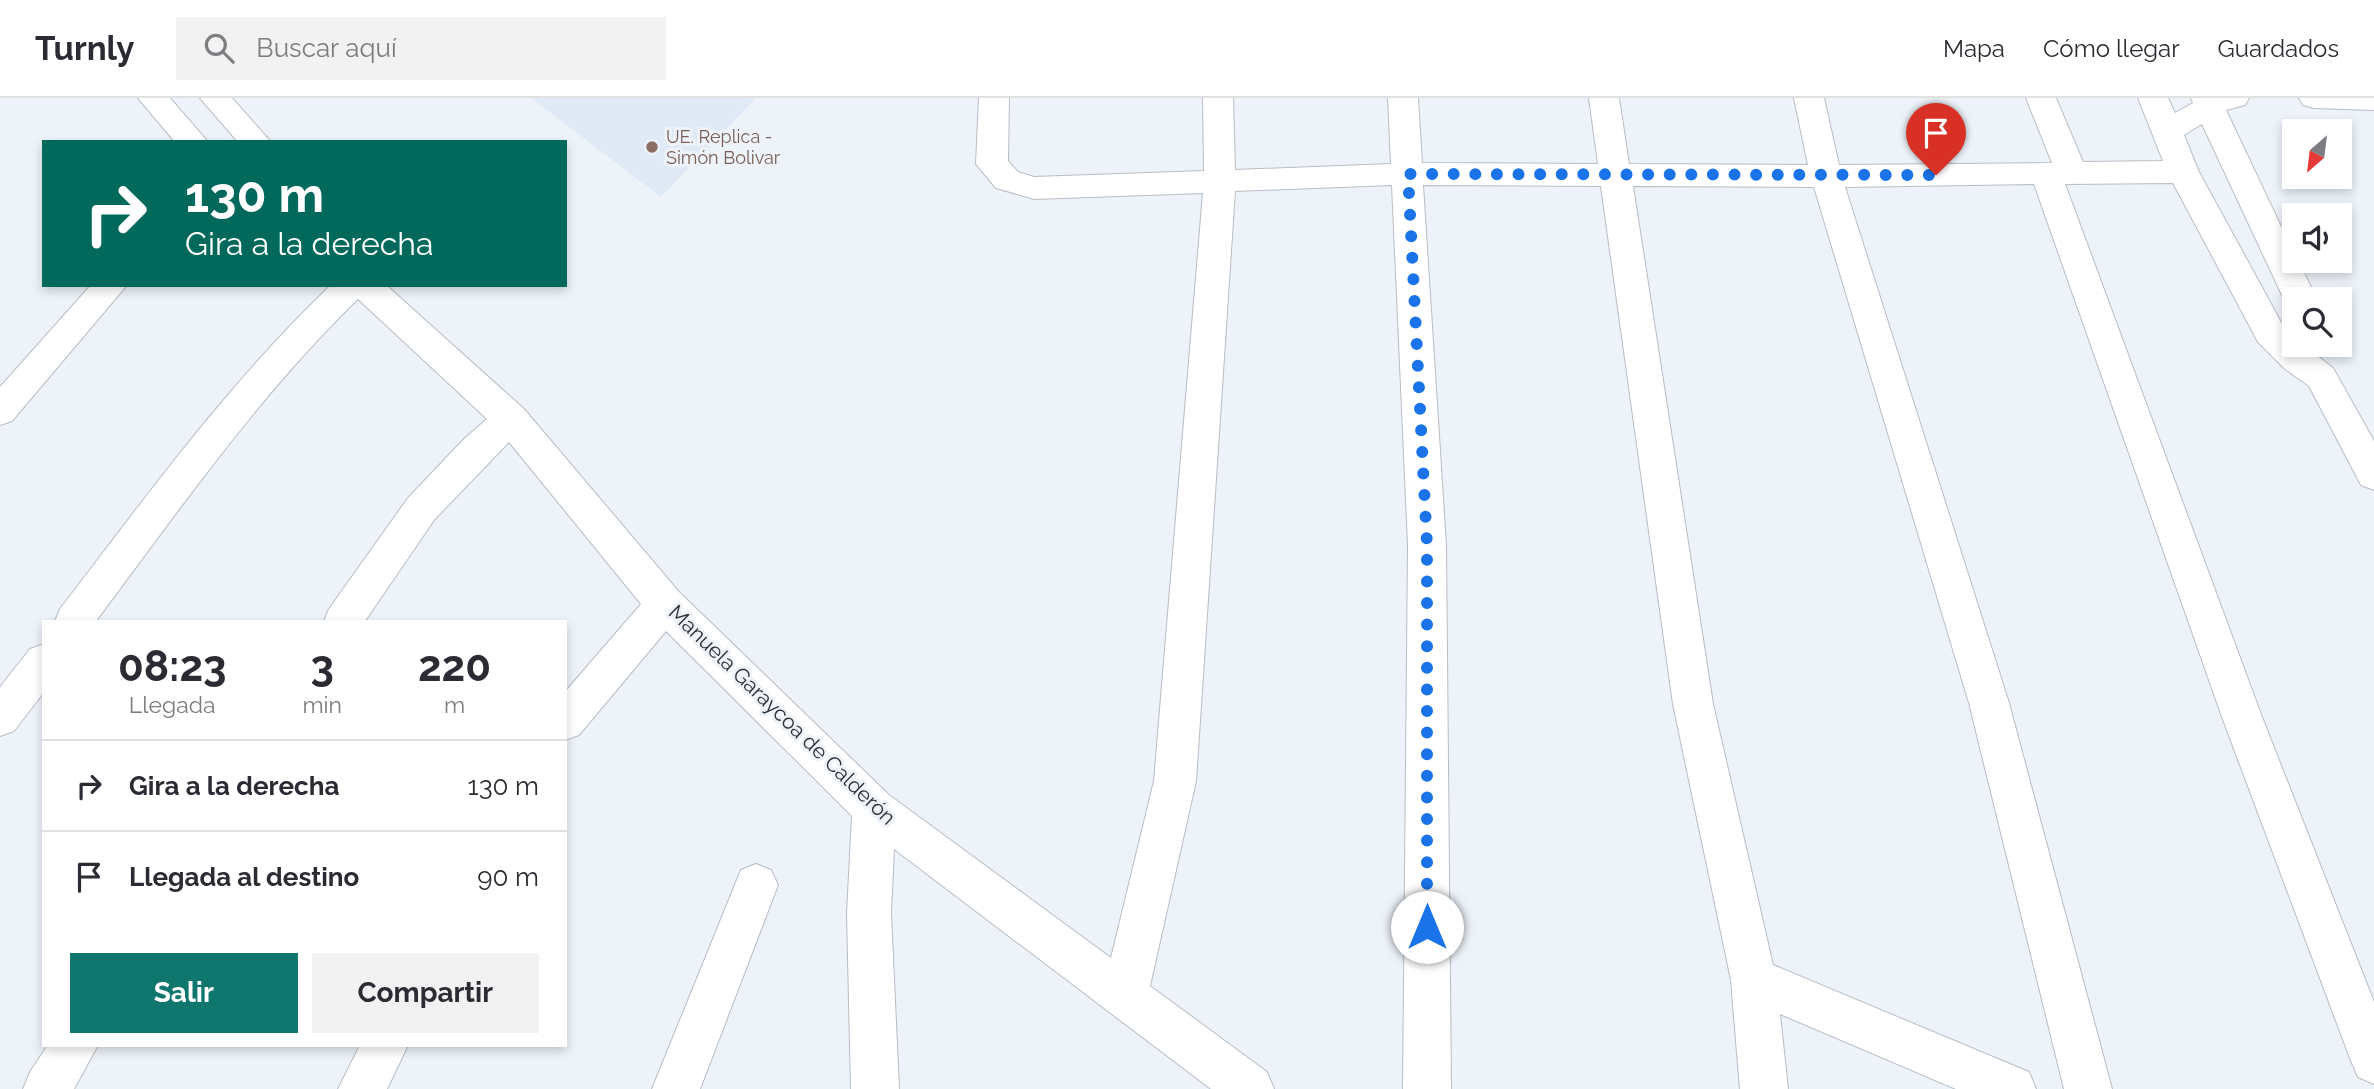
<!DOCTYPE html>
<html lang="es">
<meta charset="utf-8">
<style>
body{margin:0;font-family:Raleway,sans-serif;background:#f2f2f3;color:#2b2b33;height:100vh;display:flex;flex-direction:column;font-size:26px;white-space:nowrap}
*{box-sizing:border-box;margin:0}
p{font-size:23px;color:#7c7c81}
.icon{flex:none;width:38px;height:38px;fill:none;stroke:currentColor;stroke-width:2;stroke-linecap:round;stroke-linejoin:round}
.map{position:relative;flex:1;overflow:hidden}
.sheet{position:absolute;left:42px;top:522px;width:525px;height:427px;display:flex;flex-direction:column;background:#fff;border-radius:0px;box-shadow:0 4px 10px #0003}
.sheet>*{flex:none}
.guide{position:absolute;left:42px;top:42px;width:525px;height:147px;border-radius:0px;box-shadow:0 4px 10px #0003;background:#00695c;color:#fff;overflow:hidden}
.needle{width:46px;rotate:208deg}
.fabs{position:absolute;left:2282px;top:21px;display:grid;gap:14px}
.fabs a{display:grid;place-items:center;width:70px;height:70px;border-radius:0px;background:#fff;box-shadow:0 4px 10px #0003;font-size:35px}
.pin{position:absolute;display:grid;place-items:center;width:60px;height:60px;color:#fff;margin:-72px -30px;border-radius:50% 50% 50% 0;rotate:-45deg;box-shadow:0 0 7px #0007}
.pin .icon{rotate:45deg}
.me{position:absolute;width:77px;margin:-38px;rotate:0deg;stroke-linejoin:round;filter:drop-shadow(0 0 5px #0008)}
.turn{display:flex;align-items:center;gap:24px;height:147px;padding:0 28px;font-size:32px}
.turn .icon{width:91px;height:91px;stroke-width:2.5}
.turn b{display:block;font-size:49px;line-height:60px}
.eta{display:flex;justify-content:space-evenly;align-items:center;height:119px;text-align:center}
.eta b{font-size:42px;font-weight:700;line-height:49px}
.button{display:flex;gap:14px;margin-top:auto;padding:14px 28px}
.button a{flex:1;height:80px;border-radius:0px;background:#0f766e;color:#fff;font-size:28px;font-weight:700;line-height:80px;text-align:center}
.button a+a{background:#f2f2f3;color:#2b2b33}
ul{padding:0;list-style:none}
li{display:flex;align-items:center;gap:21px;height:91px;padding:0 28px;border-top:2px solid #e1e1e2}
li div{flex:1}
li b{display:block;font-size:26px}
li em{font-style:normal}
header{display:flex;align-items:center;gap:42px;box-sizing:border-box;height:98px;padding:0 35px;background:#fff;border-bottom:2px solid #e1e1e2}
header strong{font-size:33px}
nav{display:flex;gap:38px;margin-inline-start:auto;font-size:24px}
.search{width:490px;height:63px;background:#f2f2f3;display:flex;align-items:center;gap:18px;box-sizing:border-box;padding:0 24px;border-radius:0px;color:#7c7c81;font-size:26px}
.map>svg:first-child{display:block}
</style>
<header>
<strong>Turnly</strong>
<div class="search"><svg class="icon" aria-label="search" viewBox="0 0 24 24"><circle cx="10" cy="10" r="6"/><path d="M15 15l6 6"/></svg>Buscar aquí</div>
<nav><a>Mapa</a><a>Cómo llegar</a><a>Guardados</a></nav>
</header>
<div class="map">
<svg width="2374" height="991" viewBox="0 0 2374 991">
<rect width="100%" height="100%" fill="#edf3f9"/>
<!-- built -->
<path fill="#e0eaf7" d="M531,0H756L661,99Z"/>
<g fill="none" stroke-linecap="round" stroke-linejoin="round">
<!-- minor casing -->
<g stroke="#b8bec4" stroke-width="2">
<path id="minor" d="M138,0H170L208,44H175Z
M200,0H232L271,44H238Z
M979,0H1009L1008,63L1018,74L1034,79L1204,73L1203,0H1233L1235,72L1391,66L1388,0H1418L1422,65L1598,66L1589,0H1619L1629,66L1808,67L1794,0H1824L1839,67L2052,65L2026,0H2056L2083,64L2163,63L2138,0H2168L2175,15L2193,5L2191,0H2249L2245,7L2226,12L2294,156V163H2298L2317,201H2294V212L2288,210L2202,26L2184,37L2199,74L2282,226L2294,238V247H2303L2333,270L2374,343V392L2361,387L2309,288L2285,271L2258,244L2173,85L2065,86L2262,619L2374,904V986L2358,979L2351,963L2222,619L2034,86L1845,89L2009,605L2112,991H2064L1969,605L1814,89L1633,88L1713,606L1773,867L2029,974L2036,991H1956L1780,916L1788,991H1740L1731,882L1673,606L1601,88L1423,87L1446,447L1451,991H1403L1408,447L1392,87L1235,93L1196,683L1150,888L1267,974L1274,991H1211L894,751L891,815L899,991H851L847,815L852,718L666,533L579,637L565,642V594L641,506L509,344L434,422L365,523H324L329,511L408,400L465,340L487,321L358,201C258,298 179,412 96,523H55L60,511C146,399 228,285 331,187H386L524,311L679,494L889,697L1111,860L1154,683L1203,95L1034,101L996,90L976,66Z
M2299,0H2374V12L2314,10L2303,7Z
M91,187H127L12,323L0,327V289Z
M44,546V594L14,633L0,638V589L30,551Z
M756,766L771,772L778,787L700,991H652L741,772Z
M48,947H98L74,991H23L30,974Z
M360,947H408L387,991H338Z"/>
</g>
<!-- minor -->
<use href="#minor" fill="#fff" fill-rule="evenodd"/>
</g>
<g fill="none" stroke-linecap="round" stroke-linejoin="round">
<!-- route -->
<path stroke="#1a73e8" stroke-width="12" stroke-dasharray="0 21.6" d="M1427,829V447L1408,76L1936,77"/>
</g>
<!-- markers -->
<circle fill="#8d6e63" stroke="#edf3f9" stroke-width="2.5" cx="652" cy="49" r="7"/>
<g text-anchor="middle" stroke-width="6" stroke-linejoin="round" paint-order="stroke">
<!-- far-education labels -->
<g font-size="18" fill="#785e54" stroke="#edf3f9" text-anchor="start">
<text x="666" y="45">UE. Replica -<tspan x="666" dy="21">Simón Bolivar</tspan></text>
</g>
<!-- street labels -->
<g font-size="21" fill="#2e3033" stroke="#edf3f9">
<text transform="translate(782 617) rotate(44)" y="7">Manuela Garaycoa de Calderón</text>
</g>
</g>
</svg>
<div class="fabs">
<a><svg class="needle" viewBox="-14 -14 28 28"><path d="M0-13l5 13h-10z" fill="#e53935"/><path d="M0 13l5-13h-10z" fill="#7c7c81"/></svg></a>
<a><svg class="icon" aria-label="sound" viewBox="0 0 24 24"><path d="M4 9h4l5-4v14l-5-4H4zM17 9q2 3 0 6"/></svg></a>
<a><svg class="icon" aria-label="search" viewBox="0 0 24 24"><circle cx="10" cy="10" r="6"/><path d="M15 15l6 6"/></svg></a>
</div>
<div class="pin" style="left:1936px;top:77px;background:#d93025"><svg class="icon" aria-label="arrive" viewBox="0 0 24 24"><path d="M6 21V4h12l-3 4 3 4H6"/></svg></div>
<svg class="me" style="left:1427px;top:829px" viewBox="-20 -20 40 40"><circle r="19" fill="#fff"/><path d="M0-13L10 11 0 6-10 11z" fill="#1a73e8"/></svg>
<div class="guide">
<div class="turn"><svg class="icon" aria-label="right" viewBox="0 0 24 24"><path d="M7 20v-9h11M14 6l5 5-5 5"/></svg><div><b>130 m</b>Gira a la derecha</div></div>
</div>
<section class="sheet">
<div class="eta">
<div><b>08:23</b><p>Llegada</p></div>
<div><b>3</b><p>min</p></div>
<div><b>220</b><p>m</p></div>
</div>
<ul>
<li><svg class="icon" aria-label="right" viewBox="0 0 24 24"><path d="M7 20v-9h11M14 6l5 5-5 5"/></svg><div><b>Gira a la derecha</b></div><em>130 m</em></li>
<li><svg class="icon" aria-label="arrive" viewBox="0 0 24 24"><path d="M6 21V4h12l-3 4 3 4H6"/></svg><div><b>Llegada al destino</b></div><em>90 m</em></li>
</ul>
<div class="button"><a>Salir</a><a>Compartir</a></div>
</section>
</div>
